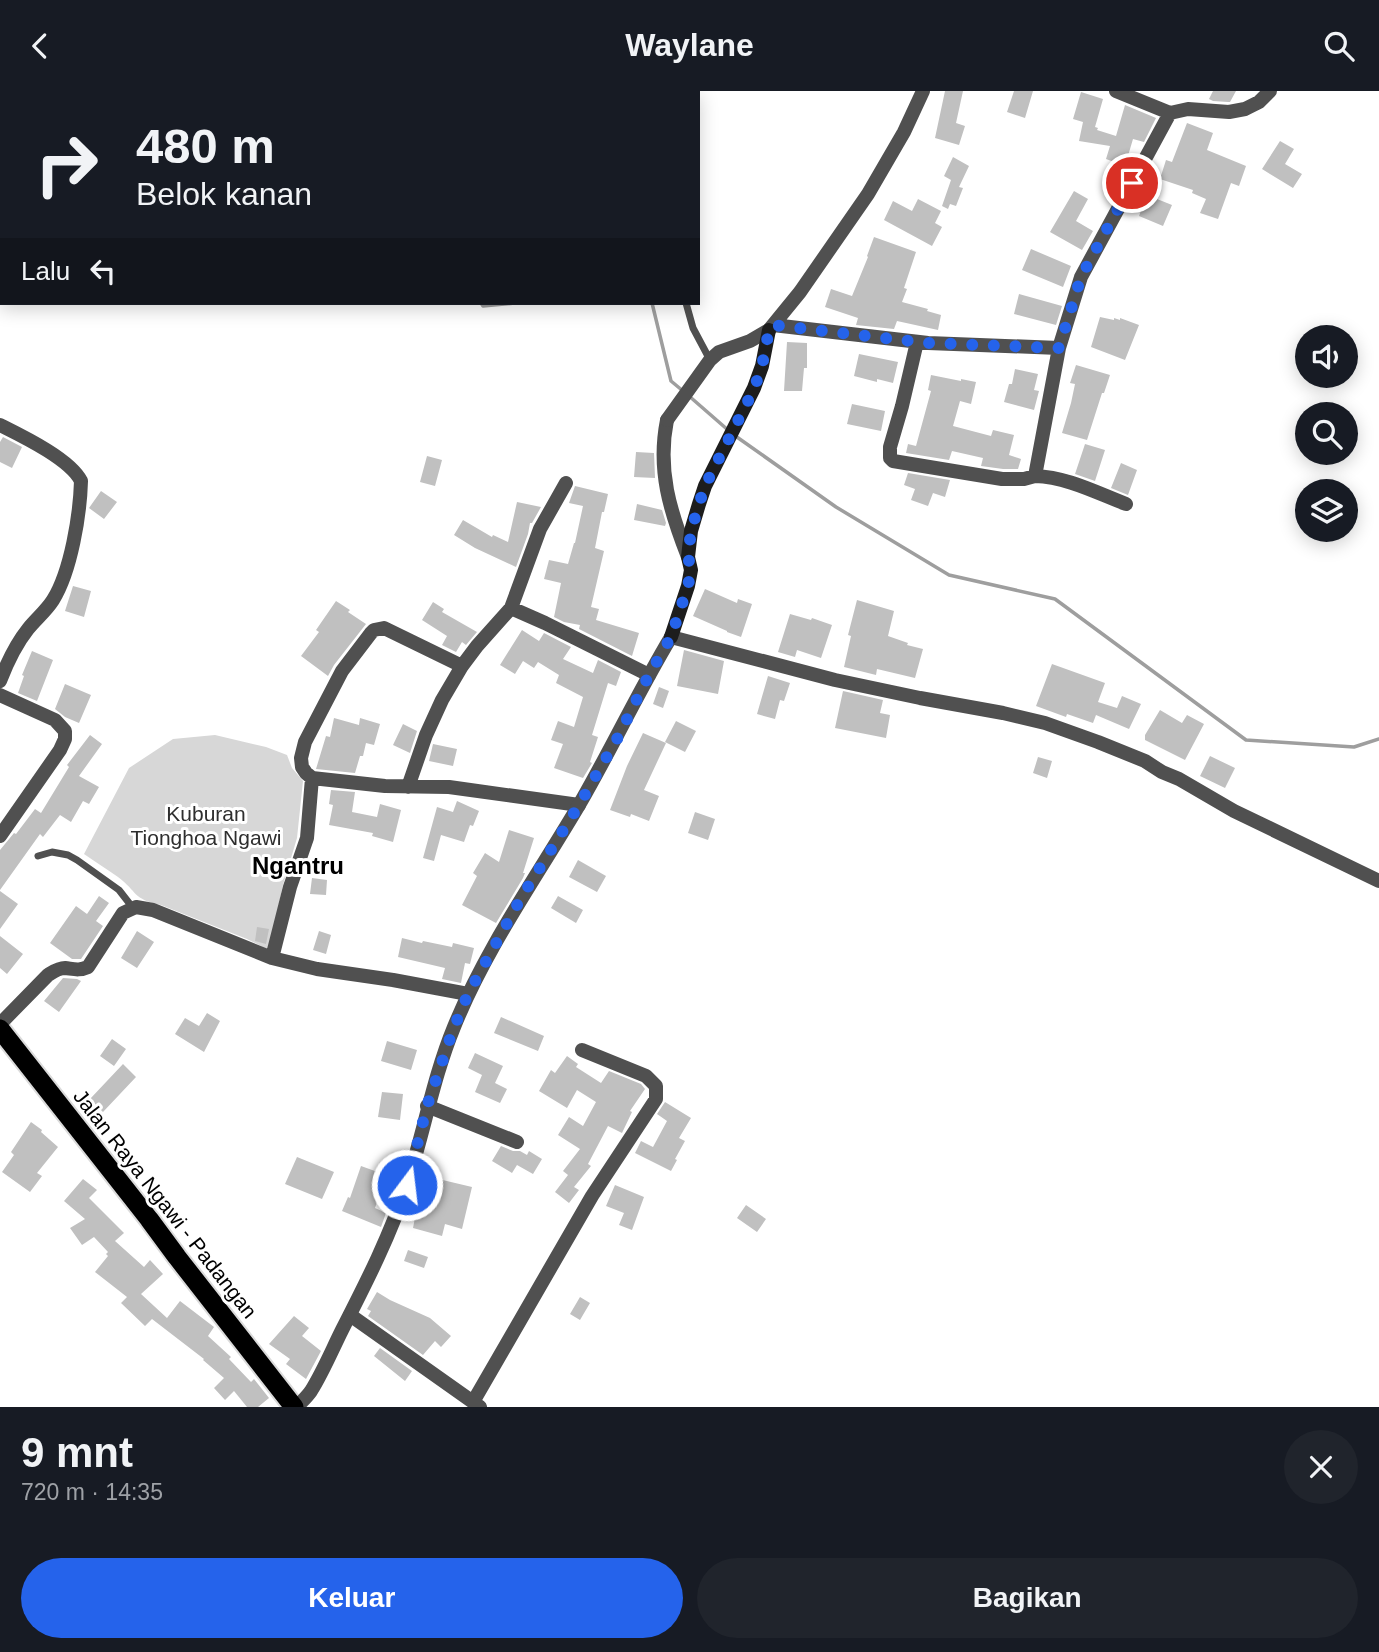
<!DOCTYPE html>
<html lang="id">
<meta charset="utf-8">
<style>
body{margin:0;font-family:Arial,sans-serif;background:#20242c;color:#f1f3f6;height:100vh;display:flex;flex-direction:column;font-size:26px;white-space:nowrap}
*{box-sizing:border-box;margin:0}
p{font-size:23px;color:#9ea1a6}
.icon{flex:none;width:38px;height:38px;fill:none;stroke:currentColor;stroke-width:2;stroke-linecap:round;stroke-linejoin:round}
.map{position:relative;height:1316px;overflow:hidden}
.panel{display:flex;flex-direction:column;background:#171b24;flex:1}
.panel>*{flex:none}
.hud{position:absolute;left:0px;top:0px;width:700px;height:214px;box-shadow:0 4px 18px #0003;background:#171b24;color:#f1f3f6;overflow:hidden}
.controls{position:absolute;left:1295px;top:234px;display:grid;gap:14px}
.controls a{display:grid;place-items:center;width:63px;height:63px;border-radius:50%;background:#171b24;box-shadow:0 4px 18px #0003;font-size:35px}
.pin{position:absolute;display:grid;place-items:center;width:60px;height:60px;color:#fff;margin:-30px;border:4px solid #fff;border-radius:50%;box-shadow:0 2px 7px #0007}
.me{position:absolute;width:77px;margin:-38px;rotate:15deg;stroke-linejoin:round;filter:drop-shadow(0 0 5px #0008)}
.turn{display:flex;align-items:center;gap:24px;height:147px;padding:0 21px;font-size:32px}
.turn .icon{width:91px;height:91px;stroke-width:2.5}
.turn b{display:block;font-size:49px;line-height:60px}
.then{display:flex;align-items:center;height:66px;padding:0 21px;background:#0003;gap:14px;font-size:26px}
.round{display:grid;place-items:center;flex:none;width:74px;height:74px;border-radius:37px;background:#20242c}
.head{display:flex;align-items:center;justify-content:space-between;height:119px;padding:0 21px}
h1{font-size:42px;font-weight:700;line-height:52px}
.button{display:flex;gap:14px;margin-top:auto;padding:14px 21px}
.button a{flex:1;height:80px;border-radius:42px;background:#2563eb;color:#fff;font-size:28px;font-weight:700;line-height:80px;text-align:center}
.button a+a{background:#20242c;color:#f1f3f6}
header{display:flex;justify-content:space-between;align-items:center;height:91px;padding:0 21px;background:#171b24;font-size:32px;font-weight:700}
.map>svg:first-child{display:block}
</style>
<header><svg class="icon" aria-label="back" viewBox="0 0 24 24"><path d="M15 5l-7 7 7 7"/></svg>Waylane<svg class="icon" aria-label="search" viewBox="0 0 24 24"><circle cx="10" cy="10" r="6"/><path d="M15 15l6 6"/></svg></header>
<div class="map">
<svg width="1379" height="1316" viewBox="0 0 1379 1316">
<rect width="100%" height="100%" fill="#fff"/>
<!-- green -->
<path fill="#d7d7d7" d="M215,644L266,656L287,664L292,677L303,690L297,747L283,794L269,859L247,848L161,814C132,808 138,801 118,786C107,778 95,771 84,763L129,677L173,648Z"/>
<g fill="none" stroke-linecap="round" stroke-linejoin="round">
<!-- stream -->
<path stroke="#9e9e9e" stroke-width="3.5" d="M566,2V0
M481,212L483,215L515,212
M652,212L671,290L683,300
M689,305L728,339
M734,344L836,416L949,484L1055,508L1246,649L1354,656L1379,648"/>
</g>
<!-- building -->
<path fill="#c0c0c0" d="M945,0H963L956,32L965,35L959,54L935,47Z
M1014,0H1033L1025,27L1007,21Z
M1213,0H1236L1230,11H1228L1213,10L1209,8Z
M1081,1L1103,8L1095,36L1098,37L1097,39L1116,45L1125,14L1156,27L1144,51L1133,48L1125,75L1106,68L1110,55L1079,50L1083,31L1073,28Z
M1187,32L1213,42L1207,59L1246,75L1239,95L1231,92L1218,128L1200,122L1206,108L1192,102L1193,99L1160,88L1166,69L1172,71Z
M1280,50L1294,58L1285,73L1302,83L1293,97L1262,78Z
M953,66L969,75L959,96L963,97L956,115L950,113L948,118L942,115L951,89L944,85Z
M1074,100L1088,108L1076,130L1093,140L1082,159L1050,141Z
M1147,104L1172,114L1163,135L1139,125Z
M918,108L941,120L935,132L942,136L932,155L884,129L893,110L912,120Z
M874,146L916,161L904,197L907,198L902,211L928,218L927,220L941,224L938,239L897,230L894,238L856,234L858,227L825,216L831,198L852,205L868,166L867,165Z
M1031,158L1071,175L1063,196L1022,179Z
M1019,203L1062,215L1056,234L1014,223Z
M1100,226L1114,229V227L1120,229V227L1139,234L1125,269L1091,256Z
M787,251L807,252V277H804L802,300H784Z
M859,263L898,271L893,292L877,288V291L854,285Z
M1076,274L1110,284L1104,302H1102L1087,349L1062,342L1071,312L1075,293L1070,292Z
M1015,278L1038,283L1034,299L1039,300L1034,319L1004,311L1009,293H1012Z
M931,284L961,290V288L976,291L971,313L960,310L953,335L991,345L993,339L1014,344L1009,364L1021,368L1018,378H1003L981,375L983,367L952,360L949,369L906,362L908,353L916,355L931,300L928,299Z
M852,313L885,320L881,340L847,333Z
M3,346L22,356L12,377L0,371V351Z
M1085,353L1105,359L1095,390L1075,383Z
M636,361L654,362L655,387L634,386Z
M427,365L442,369L435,395L420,391Z
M1121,372L1137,379L1128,404L1111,397Z
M908,382L950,389L945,406L933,402L928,415L911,409L915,398L904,394Z
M575,395L608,403L604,421H602L595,457L604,460L591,516L599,518L596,529L639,542L632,565L579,538L580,534L564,531L554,526L561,492L544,488L549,469L568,473L574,452H575L583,415L569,412Z
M101,400L117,411L104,428L89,417Z
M517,411L541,416L532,432H530L528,443L516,476L475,457L454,444L463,429L492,446L493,444L508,451Z
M637,413L662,419L666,432L665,435L634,429Z
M73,495L91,500L84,526L65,520Z
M705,498L737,512L738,508L752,513L741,546L727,541V540L693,525Z
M857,509L894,520L888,545L908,552L907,554L923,558L915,587L877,578L876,584L844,576L851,545L848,544Z
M336,510L350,519L348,521L366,533L334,574L328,585L301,565L319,541L316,539Z
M433,511L444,518L442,521L477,541L466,554L462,551L456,561L442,554L447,545L422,529Z
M790,523L811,529L812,527L832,534L821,567L797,559L795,566L778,561Z
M522,539L539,550L544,542L571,556L563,568L593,582L598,569L621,581L616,595L608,592L592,644L598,646L590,671L592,672L583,687L554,677L563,653L551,649L558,630L574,636L583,606L556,592L559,584L538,571L534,577L523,570L515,583L500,574Z
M684,559L724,570L718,603L677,595Z
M32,560L53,569L37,610L18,602L24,585L22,584Z
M1052,573L1105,592L1098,611L1117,617L1122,605L1141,613L1129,638L1096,624L1093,632L1067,623L1066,626L1036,615Z
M768,585L790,592L784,610L780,609L775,628L757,623Z
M65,593L91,604L79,632L65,626L55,618Z
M659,596L669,600L663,617L653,613Z
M843,600L883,609L880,622L890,624L886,647L835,637Z
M1160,619L1182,632L1187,624L1204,633L1185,669L1145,649V644Z
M334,627L359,634L360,627L380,633L374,654L366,652L363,665H360L355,682L316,678L326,645L330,646Z
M676,630L696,640L685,661L665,651Z
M403,633L417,640L410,662L393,654Z
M643,642L666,652L644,699L659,705L649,730L631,723L630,726L610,719L627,675Z
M90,644L102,653L79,685L99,696L89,713L83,710L71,731L60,724L43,746L40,743L0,799V759L14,742L16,743L35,718L41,722L69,676L67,674Z
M433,653L457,658L453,675L429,670Z
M1210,665L1235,677L1225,697L1200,685Z
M1038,666L1052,670L1047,687L1033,682Z
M331,699L355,701L352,721L377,726L380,713L401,719L393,751L372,745L373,742L329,734L333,714L329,713Z
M457,710L479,720L473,735L470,734L464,751L441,744L434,770L423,767L437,716L453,721Z
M695,721L715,728L708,749L688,742Z
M509,739L534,747L523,782H525L523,787L496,832L462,814L477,785L473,782L485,762L499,771Z
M578,769L606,785L597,801L569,786Z
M312,787L327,789L326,804L310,803Z
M0,800L18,813L0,838Z
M99,805L109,812L96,830L103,835L81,868H72L50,852L76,815L87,823Z
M558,805L583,819L576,832L551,817Z
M257,836L269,838L266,853L255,850Z
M137,840L154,851L137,877L121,867Z
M319,840L331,844L326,863L313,859Z
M0,845L23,863L7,883L0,877Z
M402,847L422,852L423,850L452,856L453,852L474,857L470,873L465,872L461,892L442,888L445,877L398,866Z
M63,887L77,888L81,890L59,921L44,910Z
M207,922L220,930L204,961L175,943L185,927L199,935Z
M501,926L544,945L538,960L494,942Z
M112,948L126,958L114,975L100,965Z
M387,950L417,959L411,979L381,970Z
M475,962L503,975L495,992L507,998L500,1012L475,1001L482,984L468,977Z
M567,965L578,973L576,976L601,992L609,980L641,993L645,998L630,1020L632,1021L622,1042L608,1035L588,1073L591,1075L574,1096L579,1099L569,1112L555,1101L568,1084L563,1080L580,1058L558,1044L569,1026L583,1035L596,1011L577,999L567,1017L539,1000L551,979L555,982Z
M123,973L136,986L103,1021L90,1008Z
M382,1001L403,1003L400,1029L378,1026Z
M665,1011L691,1027L679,1047L685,1050L675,1068L677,1069L671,1080L635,1062L641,1050L653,1056L667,1030L657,1023Z
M31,1031L42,1039L41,1041L58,1056L37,1082L42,1085L30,1101L2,1081L14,1064L11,1061Z
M501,1055L513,1060H520L527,1064L529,1060L542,1068L533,1083L517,1074L512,1082L492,1070Z
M297,1066L334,1081L322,1108L285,1093Z
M361,1075L386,1084L375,1117L386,1122L381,1136L342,1120L348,1106L350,1107Z
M430,1086L472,1096L462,1138L445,1133L442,1145L413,1137L419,1106L425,1107Z
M83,1088L97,1099L89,1107L124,1142L115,1150L144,1176L150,1169L163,1183L141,1203L167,1227L180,1210L214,1236L208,1245L231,1266L229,1268L251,1291L254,1288L269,1307L258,1316H247L234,1300L225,1309L214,1297L224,1287L203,1269L204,1268L152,1228L145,1235L121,1212L127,1206L95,1181L108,1165L106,1163L108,1161L94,1146L82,1154L70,1137L85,1128L64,1110Z
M615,1094L644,1106L632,1139L619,1134L624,1122L606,1115Z
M746,1114L766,1128L757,1141L737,1127Z
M408,1159L428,1166L424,1177L404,1170Z
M377,1201L390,1209L430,1227L451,1245L441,1256L435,1250L423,1264L368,1225L371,1220L367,1218Z
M580,1206L590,1212L580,1229L570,1223Z
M294,1225L309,1237L302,1245L321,1260L306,1288L286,1273L290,1268L269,1253Z
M380,1257L412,1280L405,1290L374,1265Z"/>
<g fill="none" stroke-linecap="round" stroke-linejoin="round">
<!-- trunk casing -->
<g stroke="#dbdbdb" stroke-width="23">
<path id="trunk" d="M0,938L149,1128L177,1166L294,1316"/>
</g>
<!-- service -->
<path stroke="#505050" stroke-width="7" d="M686,212L693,237L710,269
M38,765L52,761L68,764L77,769L119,799L133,817"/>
<!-- minor -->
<path stroke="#505050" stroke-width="14" d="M1116,0L1170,22L1188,18L1229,21L1245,18L1259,11L1270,0
M773,234L928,252L1059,257
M769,239L800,201L868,103L904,41L923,0
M917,251L902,315L890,356V367L893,370L1002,388H1024L1035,385L1059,257L1081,186L1170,22
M667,329C657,379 670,420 688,466
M0,334C22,345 70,368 81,390C80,424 71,480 53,509C46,520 36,528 28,538C16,553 7,572 0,590
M1035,385C1067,386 1097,402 1126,413
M511,517L545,532L649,584
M671,546L835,589L920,607L1003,622L1045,632L1098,651L1145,670L1162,681L1179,688L1234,720L1379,790
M0,604L55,629L65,640V648L60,659L0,745
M312,687L385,695L449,696L579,714
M408,696L426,644L442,609L462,575L477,555L511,517L540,438L566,392
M272,867L290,796L307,747L312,687L306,682L302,676L301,667L305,651L342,580L371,542L374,539L384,537L462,575
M0,933L48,884C53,881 58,877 65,877C74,878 79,880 88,876L123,822L136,816L153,819L272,867L317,878L393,889L468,903
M427,1015L517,1051
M350,1224L480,1316
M473,1311L592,1105L656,1008V995L646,985L582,959"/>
<!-- tertiary -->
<path stroke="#505050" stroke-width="14" d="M667,329L710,269L719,261L750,250L769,239
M297,1316C301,1311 307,1306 311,1300C323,1281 332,1259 342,1239C366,1192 391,1143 407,1093C424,1041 433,987 454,936C486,857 536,787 579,714C611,659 638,601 671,546"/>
<!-- secondary -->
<path stroke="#1d1d1d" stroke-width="14" d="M671,546L688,495L691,479L688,466L691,440L699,413L705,395L754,297L762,275L769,239"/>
<!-- trunk -->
<use href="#trunk" stroke="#000" stroke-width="19"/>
</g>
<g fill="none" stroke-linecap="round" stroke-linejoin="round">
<!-- route -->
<path stroke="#2563eb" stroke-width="12" stroke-dasharray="0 21.6" d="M407,1094L427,1015L453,939L468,903L521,807L579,714L617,648L649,584L671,546L688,495L691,478L688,466L691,440L699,413L705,395L754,298L762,275L769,239L773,234L928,252L1059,257L1081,186L1132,92"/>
</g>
<g text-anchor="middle" stroke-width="6" stroke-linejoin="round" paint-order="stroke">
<!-- park labels -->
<g font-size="21" fill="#2e2e2e" stroke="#fff">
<text x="206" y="730">Kuburan<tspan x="206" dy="24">Tionghoa Ngawi</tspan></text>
</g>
<!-- street labels -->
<g font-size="21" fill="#000" stroke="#fff">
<text transform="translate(165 1113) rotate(52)" y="7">Jalan Raya Ngawi - Padangan</text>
</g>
<!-- quarter labels -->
<g font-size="24" font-weight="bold" fill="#000" stroke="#fff">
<text x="298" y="783">Ngantru</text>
</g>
</g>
</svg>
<div class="controls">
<a><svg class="icon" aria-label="sound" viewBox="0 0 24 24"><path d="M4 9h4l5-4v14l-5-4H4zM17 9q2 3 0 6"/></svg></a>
<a><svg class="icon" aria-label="search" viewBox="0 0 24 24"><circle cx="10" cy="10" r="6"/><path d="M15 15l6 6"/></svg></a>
<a><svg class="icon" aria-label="layers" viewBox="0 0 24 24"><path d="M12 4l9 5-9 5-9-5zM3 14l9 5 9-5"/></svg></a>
</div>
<div class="pin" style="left:1132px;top:92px;background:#d93025"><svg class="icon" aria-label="arrive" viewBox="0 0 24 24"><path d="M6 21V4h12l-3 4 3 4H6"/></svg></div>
<svg class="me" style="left:407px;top:1094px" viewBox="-20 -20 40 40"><circle r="17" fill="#2563eb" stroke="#fff" stroke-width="3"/><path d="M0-11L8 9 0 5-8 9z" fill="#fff"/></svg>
<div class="hud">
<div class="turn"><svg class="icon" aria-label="right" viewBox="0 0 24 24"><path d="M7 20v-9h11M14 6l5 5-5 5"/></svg><div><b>480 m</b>Belok kanan</div></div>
<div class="then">Lalu<svg class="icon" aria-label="left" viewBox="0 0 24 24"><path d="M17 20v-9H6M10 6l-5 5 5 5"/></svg></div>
</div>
</div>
<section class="panel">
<div class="head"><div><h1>9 mnt</h1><p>720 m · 14:35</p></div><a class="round"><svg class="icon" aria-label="close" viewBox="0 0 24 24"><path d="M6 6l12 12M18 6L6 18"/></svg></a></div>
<div class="button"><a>Keluar</a><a>Bagikan</a></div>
</section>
